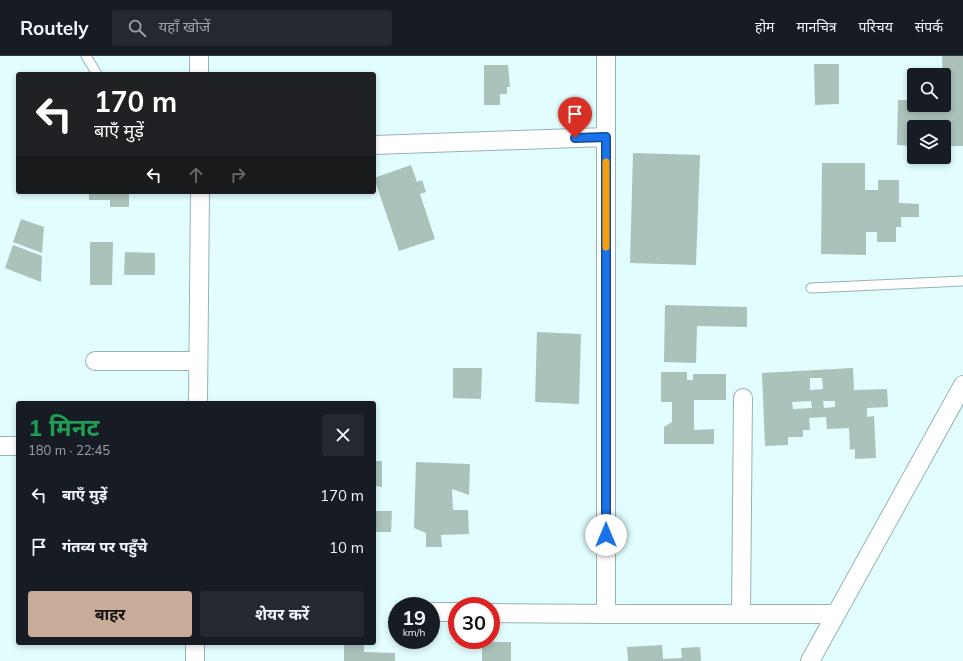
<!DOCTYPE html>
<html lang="hi">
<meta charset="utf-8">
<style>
body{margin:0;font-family:Mulish,"Noto Sans Devanagari",sans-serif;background:#242831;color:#f1f3f6;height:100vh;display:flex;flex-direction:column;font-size:15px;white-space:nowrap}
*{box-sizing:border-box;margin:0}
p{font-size:13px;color:#9ea1a6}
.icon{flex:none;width:22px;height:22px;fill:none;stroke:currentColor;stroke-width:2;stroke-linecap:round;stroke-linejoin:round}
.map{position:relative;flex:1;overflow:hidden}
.side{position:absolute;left:16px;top:345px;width:360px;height:244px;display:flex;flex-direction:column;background:#171b24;border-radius:4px;box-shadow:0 2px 6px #0003}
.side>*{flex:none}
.top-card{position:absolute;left:16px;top:16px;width:360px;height:122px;border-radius:4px;box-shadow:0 2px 6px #0003;background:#202124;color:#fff;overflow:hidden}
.tools{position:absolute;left:907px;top:12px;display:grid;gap:8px}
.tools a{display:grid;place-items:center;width:44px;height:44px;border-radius:4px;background:#171b24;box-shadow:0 2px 6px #0003;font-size:20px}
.speed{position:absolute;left:388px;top:541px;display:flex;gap:8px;font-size:20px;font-weight:700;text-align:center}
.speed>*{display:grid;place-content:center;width:52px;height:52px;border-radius:50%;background:#171b24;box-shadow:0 2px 6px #0003;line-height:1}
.speed small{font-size:10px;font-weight:400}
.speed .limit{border:6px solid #d22;background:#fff;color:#111}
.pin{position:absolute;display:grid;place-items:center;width:34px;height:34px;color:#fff;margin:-41px -17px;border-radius:50% 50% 50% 0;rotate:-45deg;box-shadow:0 0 4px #0007}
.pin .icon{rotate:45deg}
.me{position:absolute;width:44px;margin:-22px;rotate:0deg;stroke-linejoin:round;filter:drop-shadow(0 0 3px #0008)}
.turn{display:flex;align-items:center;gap:14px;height:84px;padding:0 12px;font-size:18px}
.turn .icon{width:52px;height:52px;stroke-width:2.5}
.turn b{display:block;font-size:28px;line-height:34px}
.lanes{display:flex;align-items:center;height:38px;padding:0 12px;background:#0003;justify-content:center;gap:20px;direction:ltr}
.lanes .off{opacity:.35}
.round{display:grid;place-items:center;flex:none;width:42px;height:42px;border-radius:4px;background:#242831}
.head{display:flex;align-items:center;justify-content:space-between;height:68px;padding:0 12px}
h1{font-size:24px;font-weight:700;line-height:30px;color:#1e9e55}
.action{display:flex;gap:8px;margin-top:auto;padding:8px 12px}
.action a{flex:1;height:46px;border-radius:4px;background:#c8ab99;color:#111;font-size:16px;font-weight:700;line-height:46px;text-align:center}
.action a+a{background:#242831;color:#f1f3f6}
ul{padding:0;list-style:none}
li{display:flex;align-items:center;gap:12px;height:52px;padding:0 12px}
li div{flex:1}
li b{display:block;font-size:15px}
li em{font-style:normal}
header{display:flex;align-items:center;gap:24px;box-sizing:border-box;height:56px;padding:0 20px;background:#171b24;border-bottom:1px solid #363941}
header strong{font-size:19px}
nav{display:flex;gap:22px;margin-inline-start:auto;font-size:14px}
.search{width:280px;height:36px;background:#242831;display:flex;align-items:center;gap:10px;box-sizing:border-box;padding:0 14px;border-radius:4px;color:#9ea1a6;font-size:15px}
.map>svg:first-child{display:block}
</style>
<header>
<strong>Routely</strong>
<div class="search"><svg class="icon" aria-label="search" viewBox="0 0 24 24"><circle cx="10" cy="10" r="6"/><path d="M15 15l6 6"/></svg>यहाँ खोजें</div>
<nav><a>होम</a><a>मानचित्र</a><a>परिचय</a><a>संपर्क</a></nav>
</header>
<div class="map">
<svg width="963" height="605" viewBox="0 0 963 605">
<rect width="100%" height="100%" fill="#e1fdfe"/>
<!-- building -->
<path fill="#aac2b9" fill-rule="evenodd" d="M942,0H963V90H944V71H914V90L897,89L898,44H914V49H944Z
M814,8H839V48L815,49Z
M484,9H508L510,31H507V38H500V49H484Z
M633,97L700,99L696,209L630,207Z
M822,107H865V134H878V124H899V147L919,148V161H901V171H896V186H877V176H866V199L821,198Z
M411,109L417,126L422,124L426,136L420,138L435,183L399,195L374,122Z
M89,136H129V151H110V144H89Z
M21,163L44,171L42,197L13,186Z
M90,186H113L112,229H90Z
M13,189L42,200L41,226L5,212Z
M125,196L155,197V219H124Z
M665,249L747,251V271L697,270L696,307L664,306Z
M537,276L581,278L579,348L535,346Z
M453,312H482L481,343L453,342Z
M853,312L854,334L887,333L888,351L867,352V361L874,360L876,402L855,403V393L850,394L849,372L827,373L826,361L809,362L810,374H803V381H788V389L765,390L762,317ZM810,322H822L823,333L810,334ZM811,345L812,352L793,353L792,346ZM823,345H835V351L824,352Z
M661,316H687V324H693V318H726V344H694V374L714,373V388H664V371L672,366V346H661Z
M374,405H382V431L374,430Z
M416,406L470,408L469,439L452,433L453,454H468L469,478L441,479L442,491H426V477L414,472Z
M374,455H392L391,476H374Z
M482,586H511V605H482Z
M344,587H364V596L395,597V605H344Z
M662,589L663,603L682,602L681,592L700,591L701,605H628L627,591Z"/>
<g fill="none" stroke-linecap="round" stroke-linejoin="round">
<!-- service casing -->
<g stroke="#98b2b4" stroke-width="11">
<path id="service" d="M86,0L97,18
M811,232L963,225"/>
</g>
<!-- minor casing -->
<g stroke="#98b2b4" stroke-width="20">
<path id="minor" d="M199,0V18
M606,0V558H835
M374,89L606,81
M95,305H198
M198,347L200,136
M0,390H18
M431,556H457
M491,557L606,558
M741,558L743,342
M195,605V587
M810,605L963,329"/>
</g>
<!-- service -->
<use href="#service" stroke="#fff" stroke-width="9"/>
<!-- minor -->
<use href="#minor" stroke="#fff" stroke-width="18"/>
</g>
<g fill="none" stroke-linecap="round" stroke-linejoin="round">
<!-- route casing -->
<g stroke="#114b97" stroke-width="10">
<path id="route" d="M575,82L606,81V479"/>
</g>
<!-- route -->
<use href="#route" stroke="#1a73e8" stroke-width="7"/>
<!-- slow -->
<path stroke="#f59e0b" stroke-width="7" d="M606,191V106"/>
</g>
</svg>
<div class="tools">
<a><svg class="icon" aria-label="search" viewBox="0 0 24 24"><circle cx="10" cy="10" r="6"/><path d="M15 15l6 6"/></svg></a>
<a><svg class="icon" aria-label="layers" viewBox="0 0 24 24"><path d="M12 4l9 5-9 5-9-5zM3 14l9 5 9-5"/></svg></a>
</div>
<div class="speed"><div>19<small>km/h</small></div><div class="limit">30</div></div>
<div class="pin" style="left:575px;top:82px;background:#d93025"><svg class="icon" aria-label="arrive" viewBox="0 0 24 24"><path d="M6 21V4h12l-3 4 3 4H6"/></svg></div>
<svg class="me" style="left:606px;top:479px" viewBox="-20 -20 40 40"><circle r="19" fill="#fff"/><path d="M0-13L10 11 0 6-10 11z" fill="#1a73e8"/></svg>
<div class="top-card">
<div class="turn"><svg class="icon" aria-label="left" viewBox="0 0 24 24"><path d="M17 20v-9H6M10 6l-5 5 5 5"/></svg><div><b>170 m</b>बाएँ मुड़ें</div></div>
<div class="lanes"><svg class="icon" aria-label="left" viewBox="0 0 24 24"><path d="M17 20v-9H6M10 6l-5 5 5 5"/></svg><svg class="icon off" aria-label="ahead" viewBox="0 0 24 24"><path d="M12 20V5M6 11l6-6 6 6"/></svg><svg class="icon off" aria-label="right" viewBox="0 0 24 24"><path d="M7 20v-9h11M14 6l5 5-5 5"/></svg></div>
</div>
<section class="side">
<div class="head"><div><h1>1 मिनट</h1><p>180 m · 22:45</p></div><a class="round"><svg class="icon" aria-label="close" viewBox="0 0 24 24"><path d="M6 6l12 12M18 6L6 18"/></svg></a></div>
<ul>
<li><svg class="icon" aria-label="left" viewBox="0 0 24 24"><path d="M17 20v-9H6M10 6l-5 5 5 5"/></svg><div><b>बाएँ मुड़ें</b></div><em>170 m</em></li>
<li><svg class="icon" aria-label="arrive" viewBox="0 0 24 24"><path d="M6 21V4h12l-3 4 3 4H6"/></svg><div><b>गंतव्य पर पहुँचे</b></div><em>10 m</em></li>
</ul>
<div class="action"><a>बाहर</a><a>शेयर करें</a></div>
</section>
</div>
